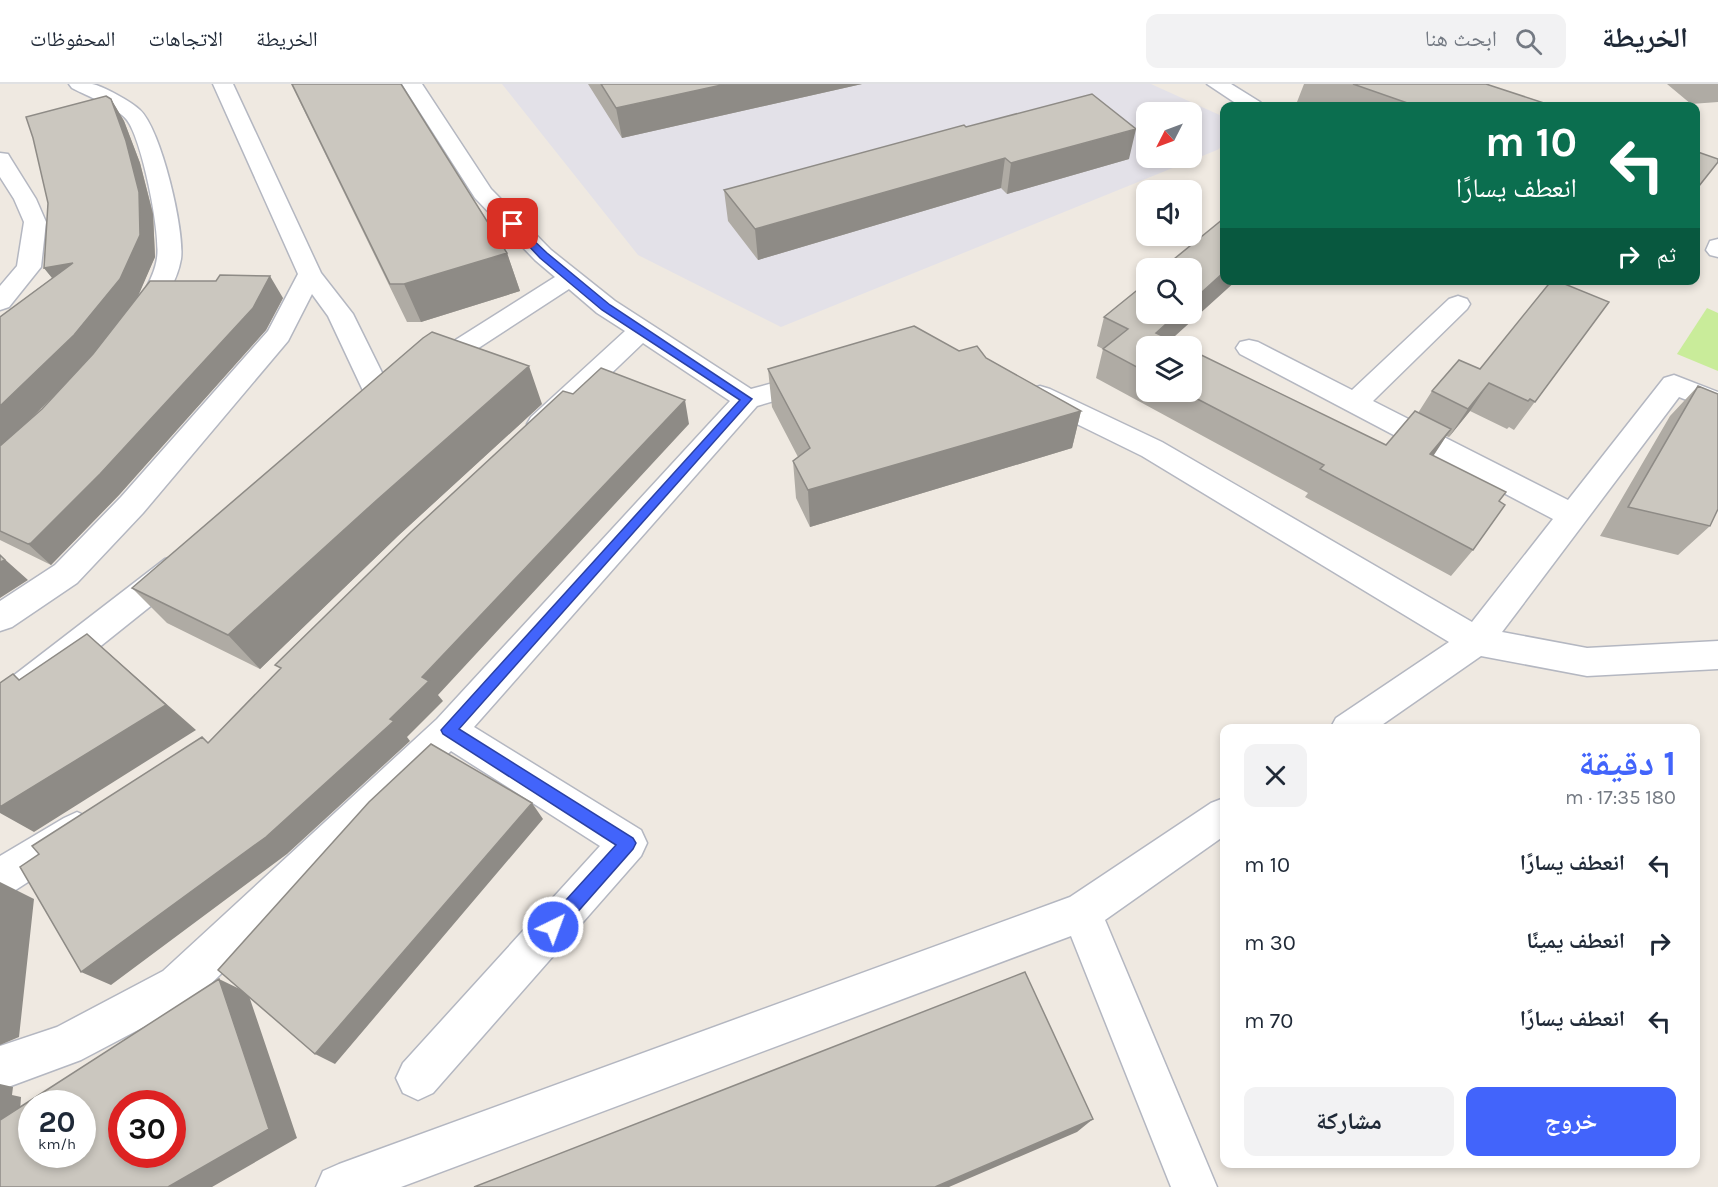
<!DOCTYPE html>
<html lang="ar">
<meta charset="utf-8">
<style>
body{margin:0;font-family:Karla,"Noto Naskh Arabic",sans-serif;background:#f2f2f3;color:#1f2937;direction:rtl;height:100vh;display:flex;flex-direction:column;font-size:22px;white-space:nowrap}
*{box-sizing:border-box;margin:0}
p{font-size:20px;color:#747a83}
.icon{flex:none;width:33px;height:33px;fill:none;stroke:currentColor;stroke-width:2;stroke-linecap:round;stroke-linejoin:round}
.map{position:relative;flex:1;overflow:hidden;direction:ltr}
.sheet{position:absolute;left:1220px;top:640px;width:480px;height:444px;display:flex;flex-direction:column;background:#fff;border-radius:12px;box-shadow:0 3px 9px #0003;direction:rtl}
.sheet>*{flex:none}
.guide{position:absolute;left:1220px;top:18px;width:480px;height:183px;border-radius:12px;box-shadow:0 3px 9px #0003;direction:rtl;background:#0b6e4f;color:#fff;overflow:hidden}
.needle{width:39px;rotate:228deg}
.controls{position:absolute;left:1136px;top:18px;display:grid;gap:12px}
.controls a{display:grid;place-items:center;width:66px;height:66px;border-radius:12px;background:#fff;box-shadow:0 3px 9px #0003;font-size:30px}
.speed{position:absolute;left:18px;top:1006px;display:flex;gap:12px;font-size:30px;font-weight:700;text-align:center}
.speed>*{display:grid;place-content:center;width:78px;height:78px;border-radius:50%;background:#fff;box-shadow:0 3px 9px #0003;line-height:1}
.speed small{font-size:15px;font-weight:400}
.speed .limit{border:9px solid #d22;background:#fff;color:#111}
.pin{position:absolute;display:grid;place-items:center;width:51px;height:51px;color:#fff;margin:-26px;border-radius:12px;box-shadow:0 3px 9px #0006}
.me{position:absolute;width:66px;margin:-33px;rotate:42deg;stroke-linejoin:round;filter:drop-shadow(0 0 4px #0008)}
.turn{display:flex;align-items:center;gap:21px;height:126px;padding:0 24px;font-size:27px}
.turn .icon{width:78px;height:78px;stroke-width:2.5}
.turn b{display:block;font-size:42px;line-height:51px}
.then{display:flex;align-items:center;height:57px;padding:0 24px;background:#0003;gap:12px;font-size:22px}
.round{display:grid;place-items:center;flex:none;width:63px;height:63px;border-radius:12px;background:#f2f2f3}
.head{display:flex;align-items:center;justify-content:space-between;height:102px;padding:0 24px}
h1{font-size:36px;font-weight:700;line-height:45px;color:#4264fb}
.primary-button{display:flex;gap:12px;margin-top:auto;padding:12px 24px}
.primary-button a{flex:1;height:69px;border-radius:12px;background:#4264fb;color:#fff;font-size:24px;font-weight:700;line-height:69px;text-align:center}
.primary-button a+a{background:#f2f2f3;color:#1f2937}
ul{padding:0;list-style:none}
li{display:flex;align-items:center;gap:18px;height:78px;padding:0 24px}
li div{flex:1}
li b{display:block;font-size:22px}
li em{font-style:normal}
header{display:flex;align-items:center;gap:36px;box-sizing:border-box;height:84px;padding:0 30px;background:#fff;border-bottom:2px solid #e0e1e3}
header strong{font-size:28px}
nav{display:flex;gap:33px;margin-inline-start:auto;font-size:21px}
.search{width:420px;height:54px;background:#f2f2f3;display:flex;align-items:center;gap:15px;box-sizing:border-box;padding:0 21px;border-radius:12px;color:#747a83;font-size:22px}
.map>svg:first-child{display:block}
</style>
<header>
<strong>الخريطة</strong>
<div class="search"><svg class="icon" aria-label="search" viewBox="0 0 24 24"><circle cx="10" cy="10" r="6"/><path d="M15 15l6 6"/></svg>ابحث هنا</div>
<nav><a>الخريطة</a><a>الاتجاهات</a><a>المحفوظات</a></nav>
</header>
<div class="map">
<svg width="1718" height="1103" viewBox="0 0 1718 1103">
<rect width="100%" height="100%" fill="#efe9e1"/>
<!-- industrial -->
<path fill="#e3e1e8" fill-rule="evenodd" d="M502,0H1151L1224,33V61L1217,66L781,243L638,171ZM1146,28H1191V74H1146Z"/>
<!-- pitch -->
<path fill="#c9ec9a" d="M1707,224L1718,229V287L1677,270Z"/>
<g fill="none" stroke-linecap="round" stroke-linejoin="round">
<!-- minor casing -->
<g stroke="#b4b7c1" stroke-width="3">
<path id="minor" d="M69,0C77,0 85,0 92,0C103,2 132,18 140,26C161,45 185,147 181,175C177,199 161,221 148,241L139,243L130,241L126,235C138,217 154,196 157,174C161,149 142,56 127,36C117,23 87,12 72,4Z
M213,0H233L321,189L353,230L395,315C385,330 369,343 351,338L347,331L351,324L366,313L328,232L312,210L288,257L143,429L77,499L12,543L0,547V517L55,481L121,413L268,247L298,190Z
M402,0H422L491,105L551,166L615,217L751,305L813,288L822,291L826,297L822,303L757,322L474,643L641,746L647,759L641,772L433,1009L418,1016L403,1009L396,994L403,979L600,762L451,667L193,917L81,976L0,1006V962L57,943L163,887L437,635L730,317L643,259L551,347L541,350L531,347L527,340L531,333L625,247L597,229L569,205L437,291L428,294L419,291L415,285L419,279L555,193L535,176L475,114Z
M1207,0H1231L1260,18L1263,22H1240Z
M0,69L8,70L11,75L36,115L46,138L41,183L9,223L0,226V202L17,182L24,138L14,115L0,93Z
M1718,155V173L1710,171L1706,166L1710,157Z
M1458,212L1467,215L1470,220L1467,225L1373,317L1568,416L1664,294L1674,291L1718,308V328L1679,313L1502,548L1587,564L1718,557V585L1587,592L1481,572L1376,645H1330L1336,634L1449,558L1142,372L1030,317L1026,311L1030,305L1040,302L1050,305L1162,358L1472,538L1553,435L1240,270L1236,264L1240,258L1249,256L1258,258L1352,306L1449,215Z
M176,472L187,475L192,484L187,493L12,633L0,637V602L165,475Z
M1224,714V752L1105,836L1217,1103H1171L1071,852L401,1103H316L323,1087L339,1080L1070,813L1211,719Z
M77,728L90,734L96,746L90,758L14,807L0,813V772L64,734Z"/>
</g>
<!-- minor -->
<use href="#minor" fill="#fff" fill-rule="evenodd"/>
</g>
<!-- wall -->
<path fill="#afaba4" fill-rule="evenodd" d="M291,0H401L507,169L520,207L421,238H407Z
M588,0H862L622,54Z
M1304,0H1486L1553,22H1310L1297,18Z
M1667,0H1718V18L1691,20Z
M111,15L124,37L140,79L153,130L155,173L137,213L283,214L266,246L119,411L51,481L0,456V233L52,194L44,184ZM60,305L42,325L27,339Z
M966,43L1129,75L1007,110L1001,104L758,176L728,137L724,106Z
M1146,199V308H1191L1386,361L1418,329L1432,307L1480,285L1609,218L1514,346L1509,343L1507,345L1470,327L1449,353L1446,352L1433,371L1499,417L1473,466L1451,492L1305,413L1308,409L1096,294L1103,265L1097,262L1104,233Z
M959,267L986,274L1081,327L1072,364L810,443L796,414L793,377L798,373L772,323L768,285Z
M1698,302L1710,442L1678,471L1600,452L1670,332Z
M542,320L399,451L260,585L167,539L132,504Z"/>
<!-- shaded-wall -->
<path fill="#8e8b86" d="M726,0H862L622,54L616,24Z
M111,15L124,37L140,79L153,130L155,173L136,217L92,274L0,365V322L74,251Z
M1136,45L1129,75L1007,110L1011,79Z
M1005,74L1001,104L758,176L755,145Z
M507,169L520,207L421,238L404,200Z
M73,179L62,206L44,184Z
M1224,188V196H1237L1164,262L1156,249L1177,230H1191V218Z
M270,192L283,214L266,246L119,411L51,481L28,460Z
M529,282L542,320L399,451L260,585L228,551L378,415Z
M1489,299L1470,327L1449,353L1468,325Z
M685,316L689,340L438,611L443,617L407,653L410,657L287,770L111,901L81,888L390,635L422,593Z
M1081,327L1072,364L810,443L808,406Z
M1451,345L1432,374L1430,370Z
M0,471L28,496L0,514Z
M87,550L196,646L34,748L0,729V723Z
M532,719L543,735L335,980L315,970Z
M0,798L34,815L19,953L0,961Z
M219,895L248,909L297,1054L212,1103H168Z
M0,1000L13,1003L12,1011L21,1013L18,1060L0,1057Z
M1093,1035L1077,1048L949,1103H935Z"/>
<!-- building -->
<path fill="#cbc7bf" stroke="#8e8b86" stroke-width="1.5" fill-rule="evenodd" d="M292,0H401L507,169L404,200H390Z
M601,0H726L616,24Z
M1353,0H1486L1553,22H1416Z
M1092,10L1136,45L1011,79L1005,74L755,145L724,106L964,41L966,43Z
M106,12L111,15L126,57L139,108L140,151L120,195L74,251L0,322V233L73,179L44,184L48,119L33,54L26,33Z
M1695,67L1718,75V78L1695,107Z
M1223,135L1224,188L1191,218V184H1163Z
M220,191L270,192L253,224L100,390L31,459L28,460L0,447V362L42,325L93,270L150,197H216Z
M1552,196H1555L1609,218L1535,318L1530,315L1528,317L1489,299L1468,325L1432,307L1459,276L1480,285Z
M1146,199V230H1177L1156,249L1184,262H1146V288L1103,265L1128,245L1104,233Z
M914,242L959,267L977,262L986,274L1081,327L808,406L793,377L810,364L768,285Z
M432,248L529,282L378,415L228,551L132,504L423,254Z
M1191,266L1386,361L1415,327L1451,345L1430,370L1506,408L1499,417L1505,421L1473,466L1320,385L1324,381L1184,308H1191Z
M601,284L685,316L422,593L429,597L390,635L394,637L266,753L81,888L20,783L39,770L32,762L202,653L208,659L281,584L275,581L411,448L563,307L573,310Z
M1698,302L1718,310V425L1710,442L1628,423Z
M0,471L5,476L0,478Z
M87,550L166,621L0,723V599L13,590L19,596Z
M431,660L532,719L315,970L218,886L369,718Z
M1025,888L1093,1035L935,1103H474Z
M219,895L269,1045L168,1103H0V1036ZM32,1020H82V1071H32ZM122,1020H172V1071H122Z"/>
<!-- route -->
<path fill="#4264fb" stroke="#2b41a3" stroke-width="1.5" d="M513,137L547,169L610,221L752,315L459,645L633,754L636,759L633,765L559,849L553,851L547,849L545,843L547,837L616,761L443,650L441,646L740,316L602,226L540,174L510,142V138Z"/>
</svg>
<div class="controls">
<a><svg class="needle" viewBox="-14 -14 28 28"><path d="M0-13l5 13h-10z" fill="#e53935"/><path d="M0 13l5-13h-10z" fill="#747a83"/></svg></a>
<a><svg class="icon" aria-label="sound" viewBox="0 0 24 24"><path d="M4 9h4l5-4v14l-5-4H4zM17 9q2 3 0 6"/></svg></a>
<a><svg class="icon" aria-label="search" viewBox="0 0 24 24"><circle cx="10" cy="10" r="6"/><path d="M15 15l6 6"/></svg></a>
<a><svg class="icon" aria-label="layers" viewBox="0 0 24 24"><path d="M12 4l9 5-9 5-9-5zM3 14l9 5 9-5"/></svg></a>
</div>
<div class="speed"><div>20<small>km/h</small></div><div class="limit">30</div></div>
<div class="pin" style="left:513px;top:140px;background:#d93025"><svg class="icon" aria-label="arrive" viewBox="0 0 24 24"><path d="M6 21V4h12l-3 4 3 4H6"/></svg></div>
<svg class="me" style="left:553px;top:843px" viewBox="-20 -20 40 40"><circle r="17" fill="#4264fb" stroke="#fff" stroke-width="3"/><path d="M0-11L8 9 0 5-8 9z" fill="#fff"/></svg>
<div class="guide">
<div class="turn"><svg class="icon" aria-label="left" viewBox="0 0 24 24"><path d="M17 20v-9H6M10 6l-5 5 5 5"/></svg><div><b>10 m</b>انعطف يسارًا</div></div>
<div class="then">ثم<svg class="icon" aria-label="right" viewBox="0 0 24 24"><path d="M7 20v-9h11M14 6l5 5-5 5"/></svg></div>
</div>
<section class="sheet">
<div class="head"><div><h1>1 دقيقة</h1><p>180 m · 17:35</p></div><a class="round"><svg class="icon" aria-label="close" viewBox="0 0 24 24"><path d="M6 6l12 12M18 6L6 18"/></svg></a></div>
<ul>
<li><svg class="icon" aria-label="left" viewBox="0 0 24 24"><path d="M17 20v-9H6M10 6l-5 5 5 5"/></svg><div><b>انعطف يسارًا</b></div><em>10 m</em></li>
<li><svg class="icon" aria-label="right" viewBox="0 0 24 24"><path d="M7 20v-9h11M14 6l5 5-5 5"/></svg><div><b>انعطف يمينًا</b></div><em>30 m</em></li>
<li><svg class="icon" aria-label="left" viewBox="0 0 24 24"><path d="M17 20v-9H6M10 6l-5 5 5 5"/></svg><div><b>انعطف يسارًا</b></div><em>70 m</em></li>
</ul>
<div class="primary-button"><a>خروج</a><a>مشاركة</a></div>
</section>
</div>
